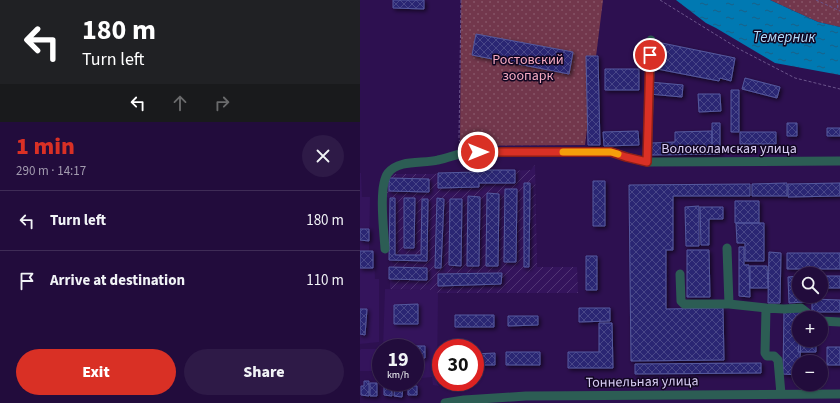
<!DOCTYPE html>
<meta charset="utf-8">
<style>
body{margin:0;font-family:"Source Sans 3",sans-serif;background:#2e1a47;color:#f1f3f6;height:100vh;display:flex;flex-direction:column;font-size:15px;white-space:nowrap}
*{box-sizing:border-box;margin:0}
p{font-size:13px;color:#a29baf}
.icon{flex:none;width:22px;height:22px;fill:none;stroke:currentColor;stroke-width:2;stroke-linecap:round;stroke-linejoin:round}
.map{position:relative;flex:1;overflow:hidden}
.sheet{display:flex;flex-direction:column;background:#220c3c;width:360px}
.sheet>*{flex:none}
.banner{background:#202124;color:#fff;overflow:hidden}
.buttons{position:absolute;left:432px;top:267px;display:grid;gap:8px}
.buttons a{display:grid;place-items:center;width:36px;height:36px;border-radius:50%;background:#220c3c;box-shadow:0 1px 3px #0004,0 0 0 1px #3f2c56;font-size:20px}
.speed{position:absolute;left:12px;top:339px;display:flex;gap:8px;font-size:20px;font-weight:700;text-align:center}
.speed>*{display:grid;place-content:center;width:52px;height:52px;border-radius:50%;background:#220c3c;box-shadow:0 1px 3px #0004,0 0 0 1px #3f2c56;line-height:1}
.speed small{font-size:10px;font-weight:400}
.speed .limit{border:6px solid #d22;background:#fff;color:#111}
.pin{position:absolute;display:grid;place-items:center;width:34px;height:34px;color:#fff;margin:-17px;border:2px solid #fff;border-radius:50%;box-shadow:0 1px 4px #0007}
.me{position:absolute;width:44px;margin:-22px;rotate:90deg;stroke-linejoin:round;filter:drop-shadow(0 0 3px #0008)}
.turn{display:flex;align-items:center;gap:14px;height:84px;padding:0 16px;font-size:18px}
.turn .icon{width:52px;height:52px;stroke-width:2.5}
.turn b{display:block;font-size:28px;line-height:34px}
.lanes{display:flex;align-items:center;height:38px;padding:0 16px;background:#0003;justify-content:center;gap:20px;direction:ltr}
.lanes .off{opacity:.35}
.round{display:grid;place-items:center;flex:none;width:42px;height:42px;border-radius:21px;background:#2e1a47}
.head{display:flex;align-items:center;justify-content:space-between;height:68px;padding:0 16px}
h1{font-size:24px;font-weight:800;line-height:30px;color:#d93025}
.action{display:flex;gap:8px;margin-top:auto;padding:8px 16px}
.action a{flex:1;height:46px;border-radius:24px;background:#d93025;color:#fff;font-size:16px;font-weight:800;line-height:46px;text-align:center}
.action a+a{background:#2e1a47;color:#f1f3f6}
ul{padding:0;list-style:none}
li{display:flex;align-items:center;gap:12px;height:60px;padding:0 16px;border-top:1px solid #3f2c56}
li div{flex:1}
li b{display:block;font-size:15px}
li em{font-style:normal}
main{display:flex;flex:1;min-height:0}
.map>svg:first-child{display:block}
</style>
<main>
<section class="sheet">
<div class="banner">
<div class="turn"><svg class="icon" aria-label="left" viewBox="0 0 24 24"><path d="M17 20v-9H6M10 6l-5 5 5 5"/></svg><div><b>180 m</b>Turn left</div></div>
<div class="lanes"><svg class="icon" aria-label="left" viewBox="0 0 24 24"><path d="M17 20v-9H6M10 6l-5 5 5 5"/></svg><svg class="icon off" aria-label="ahead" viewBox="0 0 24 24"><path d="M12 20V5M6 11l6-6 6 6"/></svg><svg class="icon off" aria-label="right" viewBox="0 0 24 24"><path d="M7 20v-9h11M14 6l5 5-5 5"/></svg></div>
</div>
<div class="head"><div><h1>1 min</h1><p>290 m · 14:17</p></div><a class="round"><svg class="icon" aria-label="close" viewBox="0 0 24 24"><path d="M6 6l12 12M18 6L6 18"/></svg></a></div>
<ul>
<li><svg class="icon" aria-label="left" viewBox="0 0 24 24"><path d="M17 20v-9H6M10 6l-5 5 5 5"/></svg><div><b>Turn left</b></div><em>180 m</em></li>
<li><svg class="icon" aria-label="arrive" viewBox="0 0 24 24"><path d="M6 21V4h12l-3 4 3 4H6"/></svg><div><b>Arrive at destination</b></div><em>110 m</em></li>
</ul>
<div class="action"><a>Exit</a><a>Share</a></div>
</section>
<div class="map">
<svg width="480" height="403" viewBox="0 0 480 403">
<defs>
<pattern id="industrial-furrows" width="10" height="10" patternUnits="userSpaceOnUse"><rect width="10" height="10" fill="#34145c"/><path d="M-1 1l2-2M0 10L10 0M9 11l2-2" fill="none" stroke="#513574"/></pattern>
<pattern id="park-dots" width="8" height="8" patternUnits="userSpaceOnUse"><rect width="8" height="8" fill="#72374c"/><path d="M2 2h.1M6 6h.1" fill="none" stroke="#855366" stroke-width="1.8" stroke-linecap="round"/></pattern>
<pattern id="water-ripples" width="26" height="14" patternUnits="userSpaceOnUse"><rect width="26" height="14" fill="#0079b2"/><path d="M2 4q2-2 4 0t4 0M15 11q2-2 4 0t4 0" fill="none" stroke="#1a6188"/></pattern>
<pattern id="building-cross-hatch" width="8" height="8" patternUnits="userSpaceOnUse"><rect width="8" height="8" fill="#2b2873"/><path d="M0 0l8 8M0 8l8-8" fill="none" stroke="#494688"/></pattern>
<filter id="shadow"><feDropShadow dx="2" dy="2" stdDeviation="2" flood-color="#0009"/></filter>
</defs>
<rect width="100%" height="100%" fill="#2d1050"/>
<!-- built -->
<path fill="#34145c" d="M0,173H1L2,197H10L9,252H14L15,279H19V342L0,344Z
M25,289L75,290L78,293L77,383L79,386L73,385L72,377L62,378L61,372H55V348H23Z
M1,349H21V371H0V350Z"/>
<!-- industrial -->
<path fill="url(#industrial-furrows)" d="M175,165L177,267H217L218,293H78L75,290L30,289L31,220L30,198L26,197L28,174H70L171,170Z"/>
<!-- park -->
<path fill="url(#park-dots)" d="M101,0H243L225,145L100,146Z
M410,0H480V27L458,22Z"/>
<!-- water -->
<path fill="url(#water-ripples)" d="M316,0H410L458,22L480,27V75L415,63L356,28L346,23Z"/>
<!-- building -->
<path fill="url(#building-cross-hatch)" stroke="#55599e" filter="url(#shadow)" d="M33,0H64V9L33,8Z
M116,34L213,52L209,74L112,55Z
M297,42L375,58L371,81L360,78L359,81L292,68Z
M226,56H238L240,145H228Z
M245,69H279V90H245Z
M385,78L420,87L417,98L382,89Z
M290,82L323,85L322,97L289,94Z
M371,90H379V132H371Z
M338,94H360L361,111L339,112Z
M352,123H360V146H352Z
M427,123H437V136H427Z
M467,128H480V136H467Z
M278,131L279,145L244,146L243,132Z
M352,131V146H360V154L291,155V143L315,142V132Z
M380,132H416V144H380Z
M119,170H155V183H119V187L78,188V173L119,172Z
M29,178L69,179V192L29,191Z
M233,181H245V226H233Z
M164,183H170L169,267H164Z
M427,183V196H392V184Z
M480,183V196L428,197V184Z
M390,184V196H313V250H306V309L363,308L364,360L271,361L269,185Z
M145,189H157L156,262H144Z
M127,193L139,194L138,266H126Z
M108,196L120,197L119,266H107Z
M30,198H35V255H61L62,199H68L67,261L29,260Z
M44,198H55L54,248H44Z
M77,198L84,199L81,268H75Z
M90,199H102L101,266L89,265Z
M375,201H399V223H375Z
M339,206V246H326L325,207Z
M340,207H363V219H349V245H341Z
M376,223H404V261H385V243H377Z
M0,229H9V241L0,240Z
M379,247H384V265H389L390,297L379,296Z
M327,250H349L350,297H327Z
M0,251H13V268H0Z
M409,252L421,253L420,303H408Z
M427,253H480V269H427Z
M226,256H237V290H226Z
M390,266H407L408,288H390Z
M29,267L67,268V280L29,279Z
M142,273L141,284L78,286V274Z
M439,276V296H444V302L429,303L428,277Z
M461,276H480V288H461Z
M452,299L480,300V312H452Z
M58,304V324H34V305Z
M219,308H250V321L219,322Z
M0,309H7L5,335L0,334Z
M424,309L441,310V318H439V340H441L439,375L423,374Z
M95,315H134V327H95Z
M148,316H178V325L148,326Z
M239,323H252L253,368H208V352H239Z
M439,344H456V352H438Z
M33,346H65V358H55V348H33Z
M467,347H480V365H467Z
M146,352H180V365H146Z
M135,353V365H115V354Z
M401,363V373L275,374V364Z
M4,381H9V396L1,395V386H4Z
M10,383H17V396H10Z
M35,385L43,386L42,397L34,396Z
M48,386H57V395H48Z
M24,387H32V396L24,395Z"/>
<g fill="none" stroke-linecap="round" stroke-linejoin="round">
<!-- path -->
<path stroke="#6b548b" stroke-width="1" stroke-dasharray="3 2" stroke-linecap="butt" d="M101,0L99,140L103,145
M300,0L379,49L435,78L480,89
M456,0L480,11
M477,0L478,10"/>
<!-- minor -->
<path stroke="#2c5d54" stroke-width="9" d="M287,162L291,40
M367,248L369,304
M25,249C24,232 18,186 28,173C39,159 63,164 78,160C88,158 97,154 108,152H251L267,157L287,162L480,161
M320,274L321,301L324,304H369L406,308
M461,321L480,322
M421,394L418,360L414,356H407L405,353L406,308L424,309L441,308L454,318
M85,403L104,400L166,396L480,394"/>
</g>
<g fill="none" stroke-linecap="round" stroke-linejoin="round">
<!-- route casing -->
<g stroke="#8d1f18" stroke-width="10">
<path id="route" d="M118,152H251L266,157L287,162L290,55"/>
</g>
<!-- route -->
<use href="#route" stroke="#d93025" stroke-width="7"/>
<!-- slow -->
<path stroke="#f59e0b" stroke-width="7" d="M203,152H251L258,154"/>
</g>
<g text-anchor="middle" stroke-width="3" stroke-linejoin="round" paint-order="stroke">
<!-- park labels -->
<g font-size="14" fill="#f5aac2" stroke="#110621">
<text x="168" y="64">Ростовский<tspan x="168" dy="16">зоопарк</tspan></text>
</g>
<!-- street labels -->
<g font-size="14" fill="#d8cdf4" stroke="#110621">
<text x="369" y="153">Волоколамская улица</text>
<text transform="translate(282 381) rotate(-1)" y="5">Тоннельная улица</text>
</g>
<!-- water labels -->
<g font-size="15" font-style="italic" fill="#b0dbfa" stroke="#110621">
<text x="424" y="42">Темерник</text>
</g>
</g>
</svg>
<div class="buttons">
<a><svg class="icon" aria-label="search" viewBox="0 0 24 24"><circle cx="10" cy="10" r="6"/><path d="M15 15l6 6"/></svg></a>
<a>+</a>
<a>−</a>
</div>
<div class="speed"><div>19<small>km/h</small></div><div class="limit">30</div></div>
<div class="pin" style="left:290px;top:55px;background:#d93025"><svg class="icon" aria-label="arrive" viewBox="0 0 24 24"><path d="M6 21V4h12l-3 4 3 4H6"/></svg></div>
<svg class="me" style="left:118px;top:152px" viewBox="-20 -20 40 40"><circle r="17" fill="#d93025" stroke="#fff" stroke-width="3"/><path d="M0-11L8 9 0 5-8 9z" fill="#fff"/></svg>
</div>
</main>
